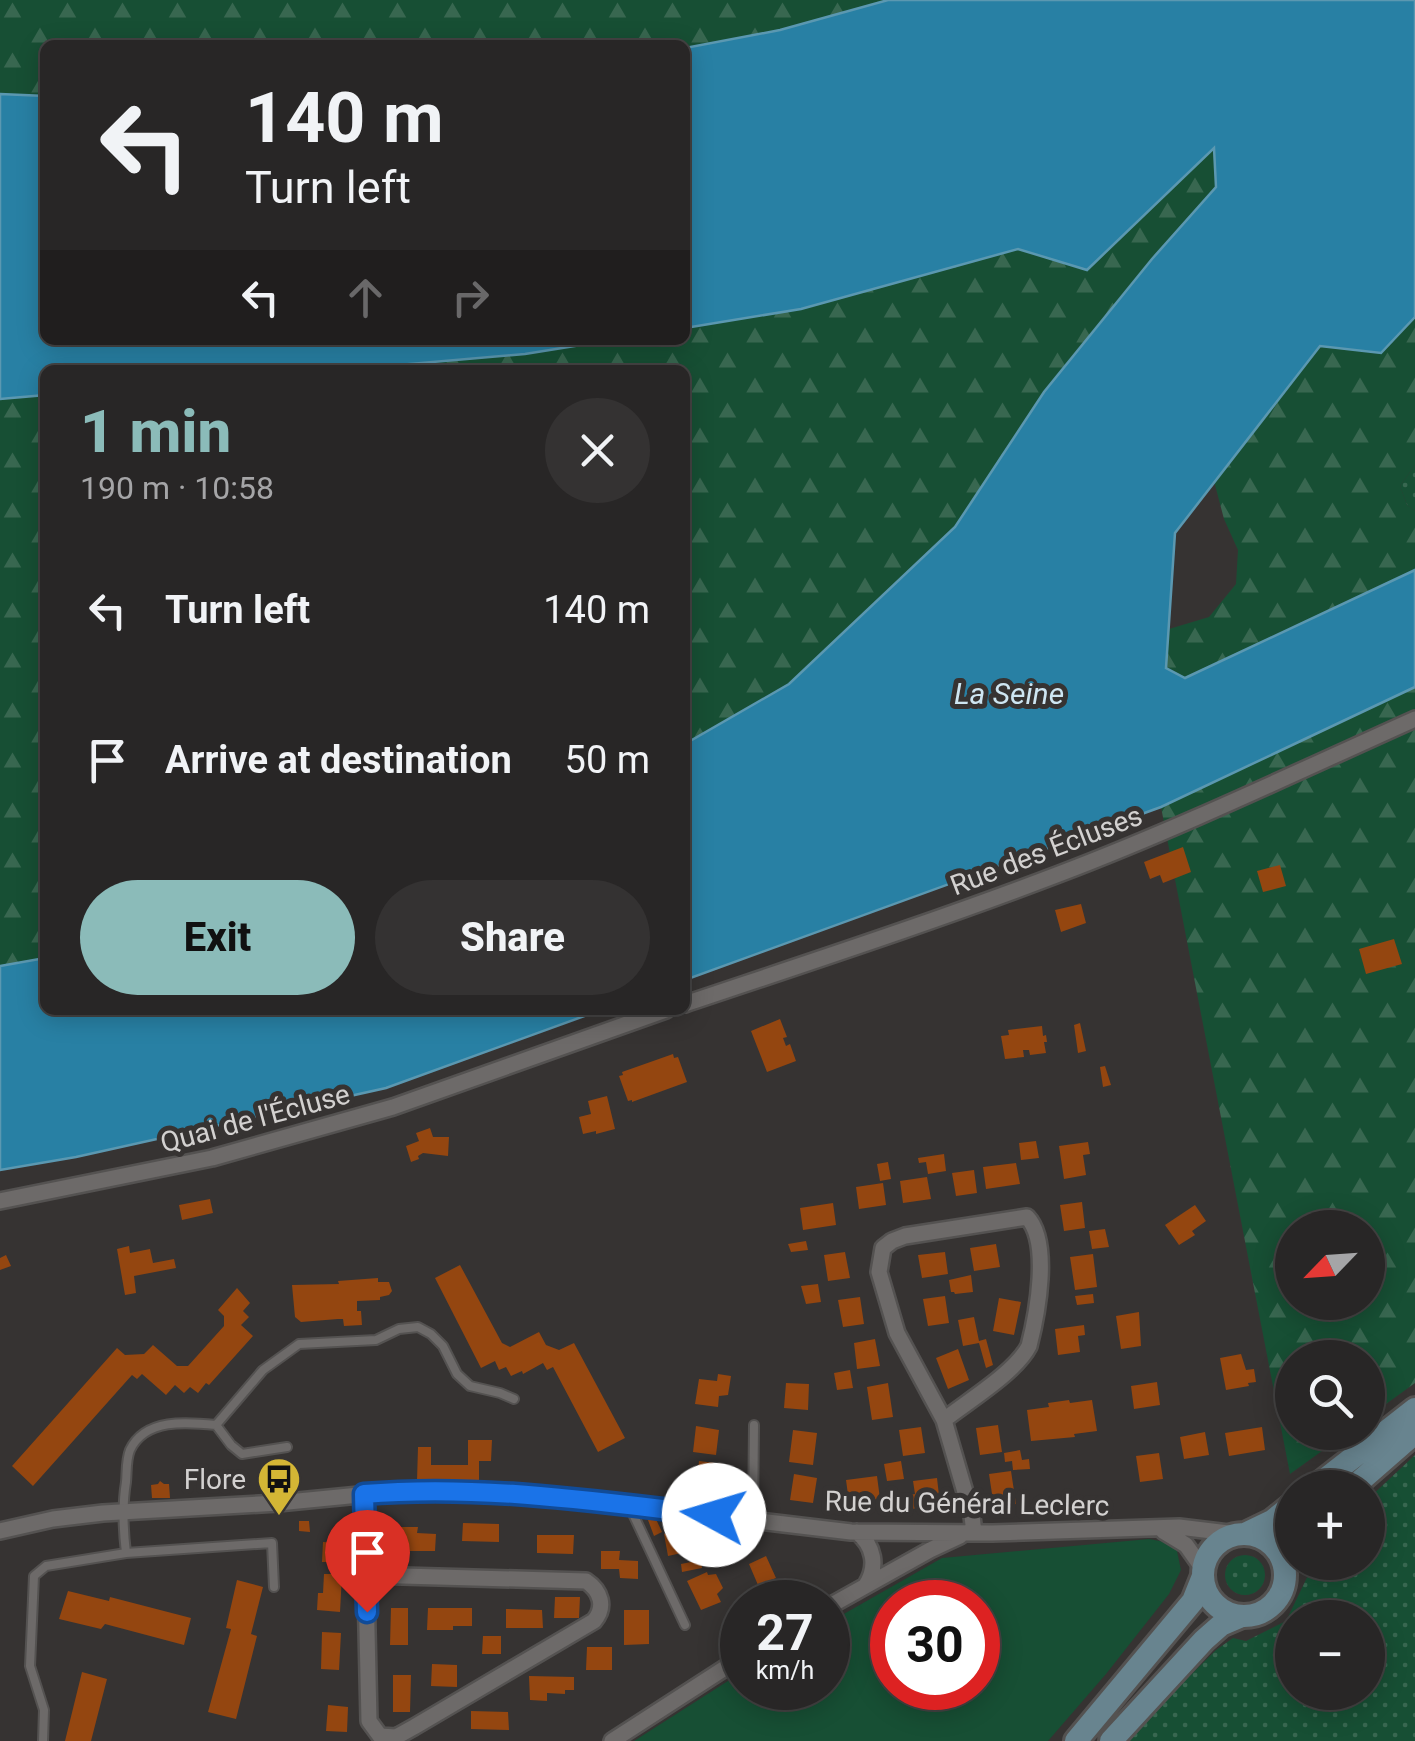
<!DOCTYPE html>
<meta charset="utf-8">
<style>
body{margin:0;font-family:Roboto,sans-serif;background:#343232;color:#f1f3f6;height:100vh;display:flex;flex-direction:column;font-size:38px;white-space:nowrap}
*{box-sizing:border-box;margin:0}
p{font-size:32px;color:#a5a5a7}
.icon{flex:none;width:55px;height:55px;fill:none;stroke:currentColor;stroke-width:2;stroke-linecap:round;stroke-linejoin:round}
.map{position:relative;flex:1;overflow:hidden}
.details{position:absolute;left:40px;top:365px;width:650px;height:650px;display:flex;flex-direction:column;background:#282626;border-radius:15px;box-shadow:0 5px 25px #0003,0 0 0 2px #444343}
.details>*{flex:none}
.top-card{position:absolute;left:40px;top:40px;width:650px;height:305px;border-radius:15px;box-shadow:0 5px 25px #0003,0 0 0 2px #444343;background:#282626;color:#f1f3f6;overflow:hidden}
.needle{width:65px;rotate:245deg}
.tools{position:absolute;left:1275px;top:1210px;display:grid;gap:20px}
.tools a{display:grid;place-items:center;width:110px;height:110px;border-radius:50%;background:#282626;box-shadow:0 5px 25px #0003,0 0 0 2px #444343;font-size:50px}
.speed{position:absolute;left:720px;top:1580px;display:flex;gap:20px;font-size:50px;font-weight:700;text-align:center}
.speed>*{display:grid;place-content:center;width:130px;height:130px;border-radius:50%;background:#282626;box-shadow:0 5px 25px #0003,0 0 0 2px #444343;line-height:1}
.speed small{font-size:25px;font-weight:400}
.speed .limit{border:15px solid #d22;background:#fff;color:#111}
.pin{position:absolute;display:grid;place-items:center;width:85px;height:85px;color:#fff;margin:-102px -42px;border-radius:50% 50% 50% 0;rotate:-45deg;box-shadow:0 0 10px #0007}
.pin .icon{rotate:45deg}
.me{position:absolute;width:110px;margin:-55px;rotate:276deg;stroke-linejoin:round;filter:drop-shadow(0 0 8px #0008)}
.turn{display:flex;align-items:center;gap:35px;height:210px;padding:0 40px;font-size:45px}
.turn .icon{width:130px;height:130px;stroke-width:2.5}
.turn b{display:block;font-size:70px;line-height:85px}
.lanes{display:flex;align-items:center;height:95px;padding:0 40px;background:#0003;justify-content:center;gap:50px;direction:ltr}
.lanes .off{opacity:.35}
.round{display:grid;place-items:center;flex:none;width:105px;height:105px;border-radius:52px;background:#343232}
.headline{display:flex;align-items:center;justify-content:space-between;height:170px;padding:0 40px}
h1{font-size:60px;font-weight:800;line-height:75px;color:#8bbbb9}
.button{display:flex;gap:20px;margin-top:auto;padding:20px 40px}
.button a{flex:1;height:115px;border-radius:60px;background:#8bbbb9;color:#111;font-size:40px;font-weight:800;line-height:115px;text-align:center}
.button a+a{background:#343232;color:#f1f3f6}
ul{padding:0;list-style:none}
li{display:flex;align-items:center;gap:30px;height:150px;padding:0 40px}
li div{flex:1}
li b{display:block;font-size:38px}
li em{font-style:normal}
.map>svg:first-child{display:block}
</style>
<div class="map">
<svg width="1415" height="1741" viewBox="0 0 1415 1741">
<defs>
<pattern id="grass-dots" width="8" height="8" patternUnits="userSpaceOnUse" patternTransform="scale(2.5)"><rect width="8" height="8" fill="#174f34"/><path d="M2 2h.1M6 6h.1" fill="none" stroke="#386750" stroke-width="1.8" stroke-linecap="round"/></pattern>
<pattern id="forest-firs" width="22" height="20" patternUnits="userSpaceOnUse" patternTransform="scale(2.5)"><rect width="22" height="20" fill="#174f34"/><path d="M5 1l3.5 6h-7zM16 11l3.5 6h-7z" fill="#386750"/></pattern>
</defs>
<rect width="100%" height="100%" fill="#363332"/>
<!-- grass -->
<path fill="url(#grass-dots)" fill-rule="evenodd" d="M1415,465V511L1407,505L1400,486Z
M1415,1455V1741H1124L1216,1650L1233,1638L1246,1641L1286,1621L1314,1563L1368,1562V1499ZM1292,1618H1368V1692H1292Z
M1225 1575a20 20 0 1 1 40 0a20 20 0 1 1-40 0Z"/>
<!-- forest -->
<path fill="url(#forest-firs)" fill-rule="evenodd" d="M0,0H888L780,30L685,48V45H45V96L0,94Z
M1214,147L1216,187L1152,259L1044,392L955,527L789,684L685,744V370H341L525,354L612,340H685V328L801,309L1018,249L1087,270Z
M1415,317V465L1400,486L1407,505L1415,511V570L1185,678L1166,668L1169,629L1209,617L1236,584L1238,550L1224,519L1214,481L1320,345L1381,353Z
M45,395V958L0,966V399Z
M1415,687V1383L1368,1417V1358H1292V1432L1347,1433L1290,1474L1161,807ZM1292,1228H1368V1302H1292Z"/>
<!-- pitch -->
<path fill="#174f34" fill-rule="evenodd" d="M1149,1539L1165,1542L1177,1551L1181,1570L1169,1594L1106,1674L1048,1741H634L742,1672V1688H828V1623L942,1558ZM892,1602H978V1688H892Z"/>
<!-- water -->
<path fill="#2880a4" stroke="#5b98b1" stroke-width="2.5" d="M888,0H1415V317L1381,353L1320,346L1175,533L1166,668L1185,678L1415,570V687L1161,807L685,980V744L789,684L955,527L1044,392L1152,259L1216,187L1214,148L1087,270L1018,249L801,309L685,328V48L780,30Z
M0,94L45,96V340H612L525,354L341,370H45V395L0,399Z
M45,958V1010H601L386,1088L76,1157L0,1170V966Z"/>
<!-- building -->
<path fill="#944610" d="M1183,847L1191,872L1163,883L1160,875L1150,879L1144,862Z
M1280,865L1286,886L1263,892L1257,871Z
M1081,904L1086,923L1061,932L1055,910Z
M1394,939L1402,964L1366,974L1359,949Z
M780,1019L787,1037L783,1038L786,1046L790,1044L796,1061L767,1072L751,1031Z
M1080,1023L1086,1051L1078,1053L1074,1025Z
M1042,1026L1043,1036L1046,1035L1047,1042H1044L1046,1053L1030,1055L1029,1050H1023L1024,1057L1005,1059L1001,1036L1009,1035L1008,1030Z
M673,1054L674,1058L678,1057L687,1082L632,1102V1100L628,1101L619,1076L623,1075L622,1072Z
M1105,1066L1111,1085L1103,1087L1100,1067Z
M607,1096L615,1129L596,1134V1131L583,1134L579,1117L591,1114L588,1101Z
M430,1128L433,1137H449L448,1156L423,1153L418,1156L419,1159L411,1162L406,1146L419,1141L416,1133Z
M1036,1141L1039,1158L1021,1160L1019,1143Z
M1088,1142L1090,1154L1083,1155L1086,1175L1064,1179L1059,1146Z
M944,1154L946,1171L928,1174L926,1162L919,1163L918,1158Z
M888,1162L891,1179L880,1181L877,1164Z
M1016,1163L1020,1184L986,1189L983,1167Z
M974,1170L977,1193L956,1196L952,1173Z
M927,1177L931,1199L903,1203L900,1181Z
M883,1183L886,1205L859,1209L856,1187Z
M210,1199L213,1213L182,1220L179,1205Z
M1082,1202L1085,1228L1064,1231L1060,1205Z
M833,1203L836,1225L803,1230L800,1208Z
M1195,1205L1206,1221L1192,1231L1195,1235L1179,1245L1165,1225Z
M1105,1229L1109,1247L1092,1249L1089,1231Z
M806,1241L808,1250L791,1252L788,1244Z
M996,1244L1000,1267L974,1271L970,1248Z
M129,1246L130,1253L150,1249L153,1263L174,1259L176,1268L134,1276L136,1293L125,1295L117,1249Z
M845,1252L850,1278L828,1281L824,1255Z
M945,1252L948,1274L922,1278L918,1255Z
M1093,1254L1097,1287L1075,1290L1070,1257Z
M6,1255L11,1266L0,1270V1258Z
M460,1265L502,1343L510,1347L539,1332L546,1345L559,1350L574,1343L625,1438L598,1452L553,1367L547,1370L543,1363L523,1374L522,1371L511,1376L506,1367L499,1370L495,1361L481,1368L435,1278Z
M971,1275L973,1292L955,1294L954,1292H951L949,1280Z
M378,1278V1282H389L392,1291L389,1295L380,1297V1300L357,1301V1311H361L362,1325L344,1326L343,1319H338L301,1322L295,1317L292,1285L339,1284L338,1281Z
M818,1284L821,1302L806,1304L801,1286Z
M237,1288L250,1303L243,1311L249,1317L241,1325L253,1336L209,1385L206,1383L198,1393L190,1387L184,1393L175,1385L166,1395L142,1374L137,1379L132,1375L33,1486L12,1466L117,1348L125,1355L144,1354L153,1345L177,1366H188L224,1326V1316L218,1310Z
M1093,1294L1094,1303L1077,1305L1075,1296Z
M945,1296L949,1323L928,1326L923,1299Z
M860,1297L864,1324L843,1327L838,1300Z
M999,1298L1021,1302L1014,1335L993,1331Z
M1139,1312L1141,1346L1121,1349L1116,1316Z
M974,1317L979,1341L986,1339L993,1365L986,1368L979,1343L963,1346L958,1320Z
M1084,1325L1085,1335L1078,1336L1080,1352L1058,1355L1055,1329Z
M875,1339L880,1366L857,1369L854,1343Z
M958,1349L969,1380L948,1389L936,1358Z
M1241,1354L1246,1370L1254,1369L1256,1382L1248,1383L1249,1386L1226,1390L1220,1358Z
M850,1370L853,1388L837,1390L834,1373Z
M718,1374L731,1376L728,1395L719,1396L718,1407L695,1404L699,1379L717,1381Z
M1157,1382L1160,1405L1134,1409L1131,1386Z
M786,1383L809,1384L808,1410L784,1408Z
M888,1383L893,1417L872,1420L867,1387Z
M1069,1400L1070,1403L1092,1400L1097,1431L1074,1434L1075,1437L1031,1441L1027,1410L1049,1407L1048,1403Z
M998,1425L1002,1452L980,1455L976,1428Z
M696,1426L719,1430L716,1455L693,1452Z
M921,1427L925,1453L903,1456L899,1430Z
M1262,1427L1265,1450L1229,1456L1225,1433Z
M793,1430L817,1433L813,1465L789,1462Z
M1205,1432L1209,1455L1184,1459L1180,1437Z
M468,1440H492L491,1461H479V1481H417L418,1447H431V1465H468Z
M1020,1450L1022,1460L1029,1459L1030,1469L1013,1470L1012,1461L1005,1462L1004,1453Z
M1159,1453L1163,1479L1140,1482L1136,1456Z
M699,1461L723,1464L719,1490L696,1487Z
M901,1461L904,1479L887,1481L884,1464Z
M1011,1471L1016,1504L994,1507L989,1474Z
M794,1474L817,1478L813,1503L790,1500Z
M877,1476L880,1499L849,1502L846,1480Z
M937,1478L940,1504L912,1509L910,1495L915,1494L913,1481Z
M160,1481L164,1484H169L170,1498H152L151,1485L158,1484Z
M655,1517L662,1532L654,1536L648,1520Z
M299,1521H309L310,1532L299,1531Z
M463,1523L499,1524V1542L462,1541Z
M399,1527H418L417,1533L436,1534L435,1551H399Z
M679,1530L681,1535L683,1534L686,1552L668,1556L664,1534Z
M537,1535H574L573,1554L537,1553Z
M323,1542L341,1543V1562H322Z
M601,1551H620L619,1560L638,1561V1579L620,1578L619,1569H601Z
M766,1556L776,1578L758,1585L749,1564Z
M701,1560L702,1568L682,1572L681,1564Z
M707,1572L708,1575L716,1574L723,1588L717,1594L721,1602L701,1610L687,1581Z
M324,1574H342L340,1612L317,1610L318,1593H323Z
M237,1580L263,1587L251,1634L257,1636L236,1719L208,1712L231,1629L226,1628Z
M68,1591L109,1601L110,1597L191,1618L184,1645L105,1624L101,1629L59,1619Z
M555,1597H580L579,1618H554Z
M391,1608H408V1645H390Z
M428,1608H472V1626H453V1630H427Z
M506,1609L542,1610L543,1628H506Z
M624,1610H649V1644L624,1645Z
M322,1632L341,1633L339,1670L321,1669Z
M483,1636H501V1654H482Z
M587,1647H612V1670H586Z
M432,1664L457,1665V1687L431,1686Z
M82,1672L107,1679L91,1741H65Z
M393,1675H411L410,1712H393Z
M529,1676L574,1677V1690H565V1694L547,1693V1701L530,1700Z
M328,1705L348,1707L347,1732L326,1731Z
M471,1711L508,1712L509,1730L471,1729Z"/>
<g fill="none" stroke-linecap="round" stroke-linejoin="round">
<!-- lane casing -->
<g stroke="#545251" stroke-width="12">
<path id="lane" d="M216,1425L263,1370L299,1344L376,1340L399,1329L418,1327L431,1334L443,1346L457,1374L470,1386L500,1393L514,1399
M635,1506L634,1516L685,1625
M753,1520L754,1425
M274,1587L272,1543L126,1553C123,1528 122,1506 126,1482C127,1471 126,1460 130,1450C145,1418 187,1422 216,1425L231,1445L242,1454L287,1447
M43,1741L44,1710L30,1666L34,1576L46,1566L126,1553"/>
</g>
<!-- street casing -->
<g stroke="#545251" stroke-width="20">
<path id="street" d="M685,1004C810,962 936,921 1059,874C1180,828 1297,772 1415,719
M0,1201L212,1158L393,1107L666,1010
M944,1420C968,1401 1016,1372 1029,1346C1037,1315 1051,1242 1027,1217L905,1236L892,1241L883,1248L879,1272L897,1333L944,1420L972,1516L974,1533
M364,1494L369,1721L380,1736L396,1737L414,1727L594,1621C606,1607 601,1591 586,1581L367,1575
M0,1531L53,1519L103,1513L278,1503L410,1490H459L517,1492L851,1532L992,1533L1179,1527L1237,1534
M1163,1531L1186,1545L1203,1569
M857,1532C874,1546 878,1566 866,1585
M828,1607L930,1550L960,1536
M612,1741L742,1657"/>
</g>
<!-- secondary casing -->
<g stroke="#545251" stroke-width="28">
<path id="secondary" d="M1314,1488L1415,1409
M1352,1488L1415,1433
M1203 1575a41 41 0 1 1 82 0a41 41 0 1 1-82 0Z
M1245,1534L1272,1521L1292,1505
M1076,1741L1193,1601L1203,1576
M1111,1741L1204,1640L1221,1625L1242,1616"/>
</g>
<!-- lane -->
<use href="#lane" stroke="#6d6a69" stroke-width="8"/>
<!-- street -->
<use href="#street" stroke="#6d6a69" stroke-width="15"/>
<!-- secondary -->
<use href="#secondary" stroke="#68848f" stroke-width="22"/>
</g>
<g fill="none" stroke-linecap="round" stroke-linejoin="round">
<!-- route casing -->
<g stroke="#114b97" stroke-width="25">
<path id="route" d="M367,1612L364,1494C481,1484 597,1502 714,1515"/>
</g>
<!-- route -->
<use href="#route" stroke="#1a73e8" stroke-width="18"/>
</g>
<!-- icons -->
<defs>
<g id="bus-pin" transform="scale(2.25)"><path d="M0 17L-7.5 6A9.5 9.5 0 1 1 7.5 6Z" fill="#d4b635" stroke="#363332"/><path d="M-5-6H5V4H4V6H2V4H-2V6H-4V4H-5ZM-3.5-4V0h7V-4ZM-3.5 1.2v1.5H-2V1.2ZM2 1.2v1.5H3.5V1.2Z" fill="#111"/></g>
</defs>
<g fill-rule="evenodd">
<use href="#bus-pin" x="279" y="1479"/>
</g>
<g text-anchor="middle" stroke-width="10" stroke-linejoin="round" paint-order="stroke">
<!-- street labels -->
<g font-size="28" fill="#d3d1d0" stroke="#363332">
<text transform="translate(1046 850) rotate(-21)" y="10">Rue des Écluses</text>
<text transform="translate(255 1118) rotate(-15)" y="10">Quai de l'Écluse</text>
<text transform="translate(967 1503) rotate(1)" y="10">Rue du Général Leclerc</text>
</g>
<!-- poi labels -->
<g font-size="28" fill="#d3d1d0" stroke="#363332" text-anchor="end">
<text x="246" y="1489">Flore</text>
</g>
<!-- water labels -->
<g font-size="30" font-style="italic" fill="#cee6f2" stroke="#363332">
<text x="1009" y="704">La Seine</text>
</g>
</g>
</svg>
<div class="tools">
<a><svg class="needle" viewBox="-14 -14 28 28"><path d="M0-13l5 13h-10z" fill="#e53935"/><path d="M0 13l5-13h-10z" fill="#a5a5a7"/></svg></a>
<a><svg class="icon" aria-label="search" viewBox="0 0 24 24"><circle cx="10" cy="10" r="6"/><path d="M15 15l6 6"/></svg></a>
<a>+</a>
<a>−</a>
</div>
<div class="speed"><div>27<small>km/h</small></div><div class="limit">30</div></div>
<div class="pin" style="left:367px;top:1612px;background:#d93025"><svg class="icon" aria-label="arrive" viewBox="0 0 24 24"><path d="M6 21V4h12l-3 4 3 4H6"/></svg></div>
<svg class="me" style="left:714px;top:1515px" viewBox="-20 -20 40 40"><circle r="19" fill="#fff"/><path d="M0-13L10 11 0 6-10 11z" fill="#1a73e8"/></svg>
<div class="top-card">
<div class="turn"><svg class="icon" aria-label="left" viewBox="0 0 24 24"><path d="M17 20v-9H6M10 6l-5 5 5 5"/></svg><div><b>140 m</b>Turn left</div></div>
<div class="lanes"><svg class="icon" aria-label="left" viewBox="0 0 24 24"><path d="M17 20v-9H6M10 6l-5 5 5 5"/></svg><svg class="icon off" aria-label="ahead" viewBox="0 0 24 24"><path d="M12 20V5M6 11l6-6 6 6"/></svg><svg class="icon off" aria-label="right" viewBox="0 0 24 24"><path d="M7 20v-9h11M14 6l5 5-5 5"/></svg></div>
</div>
<section class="details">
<div class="headline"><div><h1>1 min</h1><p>190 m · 10:58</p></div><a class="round"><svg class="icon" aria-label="close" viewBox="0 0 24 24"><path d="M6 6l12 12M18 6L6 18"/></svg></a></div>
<ul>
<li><svg class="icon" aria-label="left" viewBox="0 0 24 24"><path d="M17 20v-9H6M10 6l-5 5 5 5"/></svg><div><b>Turn left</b></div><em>140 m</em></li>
<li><svg class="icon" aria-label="arrive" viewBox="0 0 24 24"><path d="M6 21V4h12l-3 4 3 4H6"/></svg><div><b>Arrive at destination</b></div><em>50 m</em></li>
</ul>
<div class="button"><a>Exit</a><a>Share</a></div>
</section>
</div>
